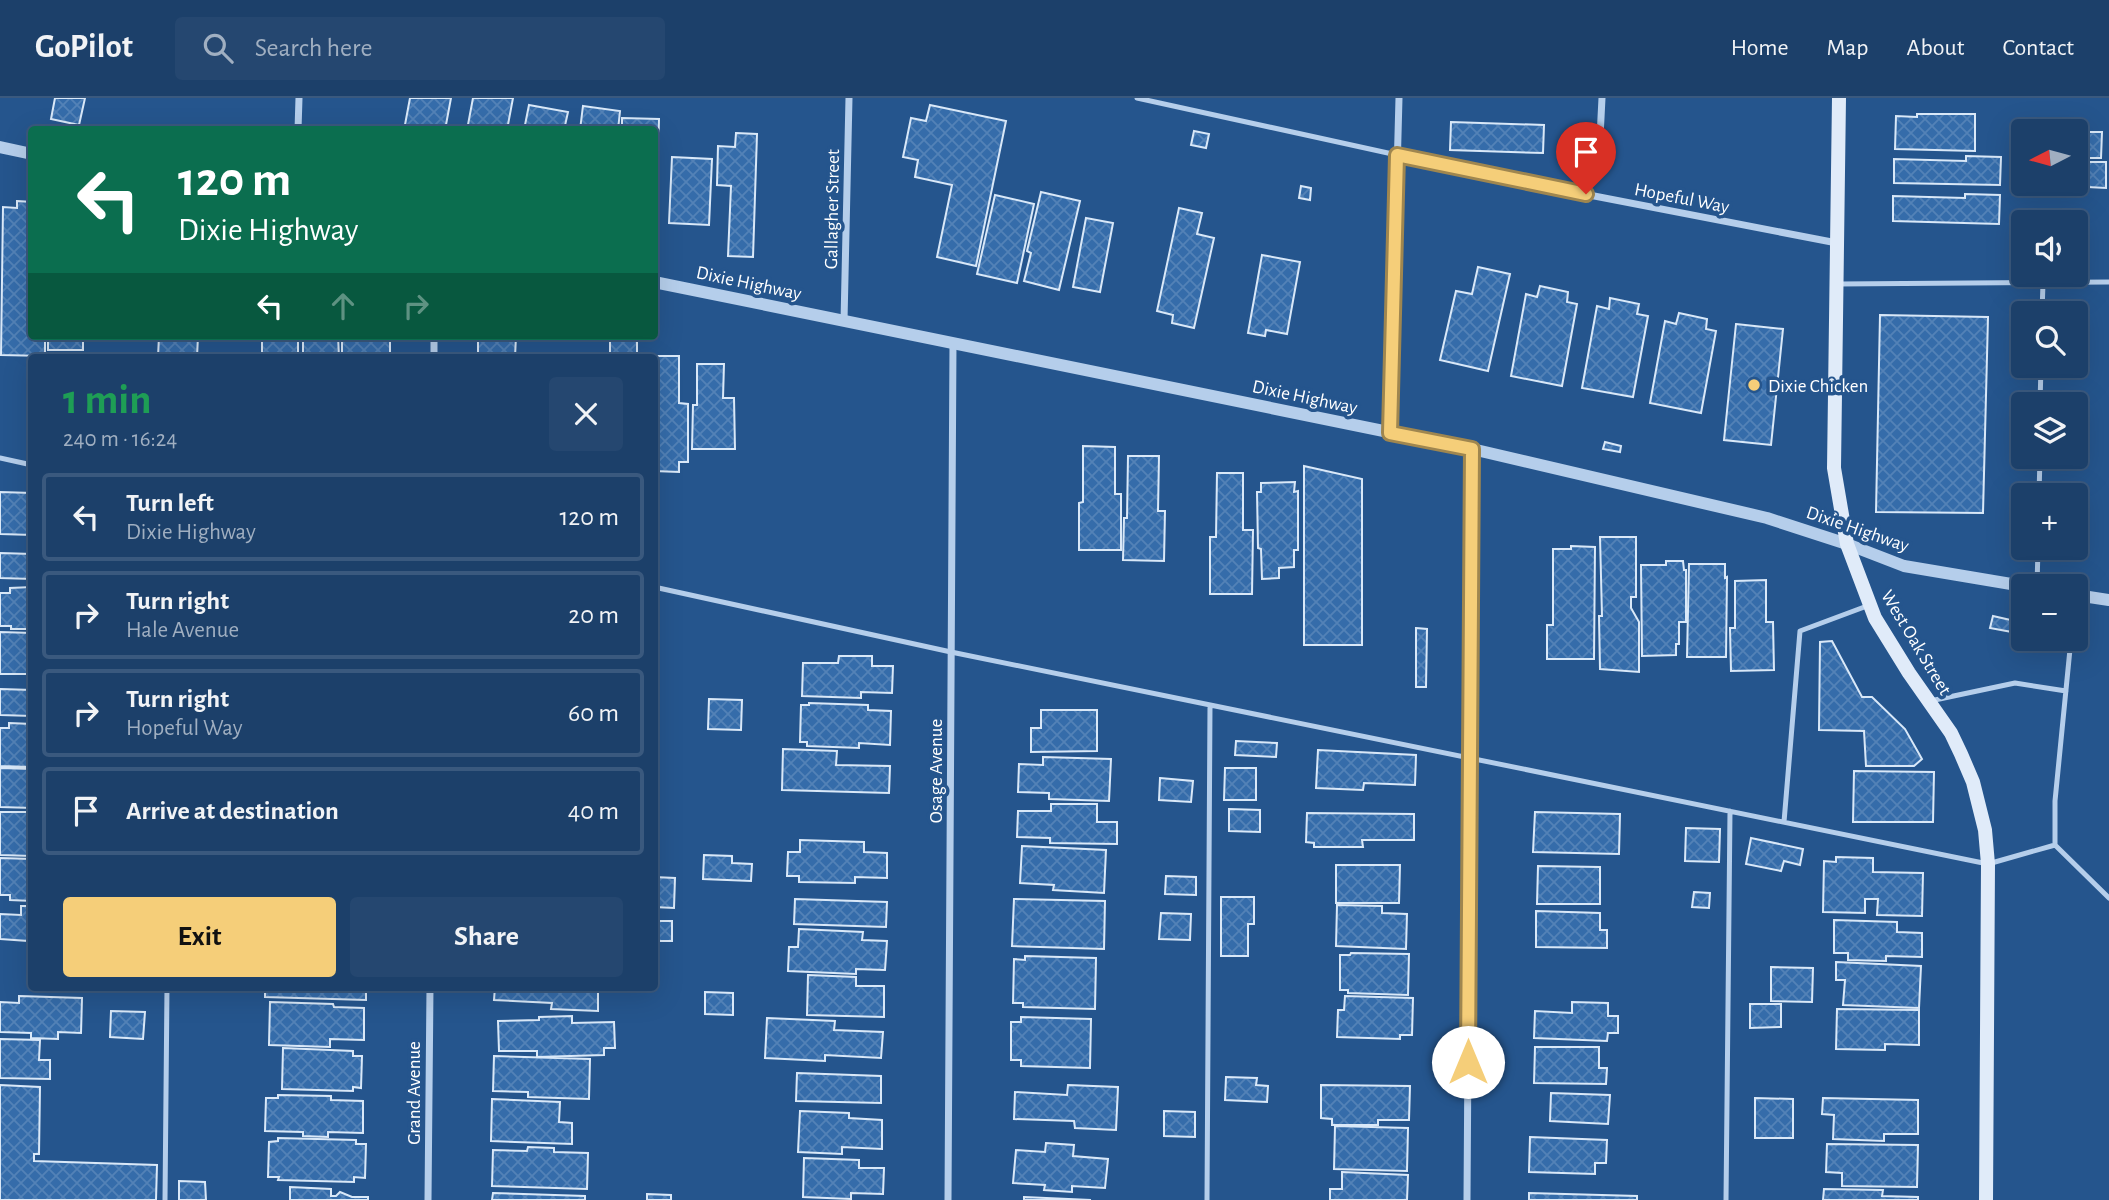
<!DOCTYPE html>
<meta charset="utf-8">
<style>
body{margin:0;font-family:"Alegreya Sans",sans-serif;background:#254770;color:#f1f3f6;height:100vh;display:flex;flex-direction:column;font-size:26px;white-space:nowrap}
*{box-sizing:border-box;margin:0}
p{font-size:23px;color:#a0afc1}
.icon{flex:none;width:38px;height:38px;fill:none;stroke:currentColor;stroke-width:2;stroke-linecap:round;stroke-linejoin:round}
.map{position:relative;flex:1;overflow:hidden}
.details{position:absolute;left:28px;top:256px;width:630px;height:637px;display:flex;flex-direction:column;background:#1c406a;border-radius:7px;box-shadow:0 7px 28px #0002,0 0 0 2px #3a597e}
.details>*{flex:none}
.banner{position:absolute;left:28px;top:28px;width:630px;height:214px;border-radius:7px;box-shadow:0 7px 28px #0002,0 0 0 2px #3a597e;background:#0b6e4f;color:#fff;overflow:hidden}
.needle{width:46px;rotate:264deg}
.fabs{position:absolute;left:2011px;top:21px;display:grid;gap:14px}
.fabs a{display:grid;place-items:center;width:77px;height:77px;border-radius:7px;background:#1c406a;box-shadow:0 7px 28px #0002,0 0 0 2px #3a597e;font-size:35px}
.pin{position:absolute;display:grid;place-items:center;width:60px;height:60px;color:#fff;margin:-72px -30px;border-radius:50% 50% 50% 0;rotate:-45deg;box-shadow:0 0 7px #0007}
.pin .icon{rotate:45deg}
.me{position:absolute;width:77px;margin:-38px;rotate:0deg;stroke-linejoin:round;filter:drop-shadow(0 0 5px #0008)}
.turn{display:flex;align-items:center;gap:24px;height:147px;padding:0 35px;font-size:32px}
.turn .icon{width:91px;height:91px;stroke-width:2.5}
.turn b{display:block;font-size:49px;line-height:60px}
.lanes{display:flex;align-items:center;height:66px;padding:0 35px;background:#0003;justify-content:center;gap:35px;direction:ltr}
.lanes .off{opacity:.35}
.round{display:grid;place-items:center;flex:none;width:74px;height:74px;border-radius:7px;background:#254770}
.headline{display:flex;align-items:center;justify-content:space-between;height:119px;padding:0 35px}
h1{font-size:42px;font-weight:700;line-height:52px;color:#1e9e55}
.action{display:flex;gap:14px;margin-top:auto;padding:14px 35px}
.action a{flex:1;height:80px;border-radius:7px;background:#f5ce79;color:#111;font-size:28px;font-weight:700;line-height:80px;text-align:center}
.action a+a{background:#254770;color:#f1f3f6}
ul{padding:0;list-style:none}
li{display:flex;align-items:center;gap:21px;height:88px;margin:0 14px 10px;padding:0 21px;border:4px solid #3a597e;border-radius:7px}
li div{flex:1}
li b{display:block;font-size:26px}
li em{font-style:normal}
header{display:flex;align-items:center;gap:42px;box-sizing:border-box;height:98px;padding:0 35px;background:#1c406a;border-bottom:2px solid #3a597e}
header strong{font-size:33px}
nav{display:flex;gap:38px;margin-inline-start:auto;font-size:24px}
.search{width:490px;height:63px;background:#254770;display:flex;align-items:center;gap:18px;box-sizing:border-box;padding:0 24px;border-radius:7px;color:#a0afc1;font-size:26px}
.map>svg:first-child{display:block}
</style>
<header>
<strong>GoPilot</strong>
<div class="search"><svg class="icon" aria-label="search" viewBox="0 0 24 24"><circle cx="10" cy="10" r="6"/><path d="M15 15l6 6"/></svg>Search here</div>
<nav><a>Home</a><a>Map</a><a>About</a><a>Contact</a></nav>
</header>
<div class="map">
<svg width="2109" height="1102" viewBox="0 0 2109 1102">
<defs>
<pattern id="building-cross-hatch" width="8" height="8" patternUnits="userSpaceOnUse" patternTransform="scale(1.75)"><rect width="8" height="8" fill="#356caa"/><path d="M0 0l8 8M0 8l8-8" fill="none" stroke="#5382b7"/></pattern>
</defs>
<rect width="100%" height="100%" fill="#25558d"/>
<!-- building -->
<path fill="url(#building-cross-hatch)" stroke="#d9e8f8" stroke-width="2" d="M55,0H85L79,27L51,21Z
M410,0H451L445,32H404Z
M473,0H513L507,32H467Z
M529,7L568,14L564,32H524Z
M930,7L1006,23L976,168L937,159L952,87L915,79L918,62L903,59L911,20L926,23Z
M583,8L620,13L618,32H580Z
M1917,16H1975V53L1895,51L1896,18L1917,19Z
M622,20L659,21L658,62H654V32H622Z
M1451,24L1544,27L1543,55L1450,52Z
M1194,33L1209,36L1206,50L1191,47Z
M2076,34H2102L2101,60H2076Z
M736,35L757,36L753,159L728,158L731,88L717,87L718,48L735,49Z
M1966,58L2001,59L2000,87L1894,85V61L1966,63Z
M672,59L712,61L709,127L669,125Z
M2076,64H2106V90L2068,88V86H2076Z
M1301,88L1311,90L1310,102L1299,100Z
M1041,94L1080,103L1059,192L1024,183L1031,155L1027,153Z
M1965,96L2000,97L1999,126L1893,123V98L1965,100Z
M995,97L1034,106L1017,185L977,176Z
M17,103L32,104V238H45V258L1,257L3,109L17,110Z
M1179,110L1202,115L1197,136L1214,140L1194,230L1172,225L1173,217L1157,213Z
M1086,120L1113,125L1100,194L1073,189Z
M1262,157L1300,164L1287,236L1266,232L1265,238L1248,235Z
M1478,169L1510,176L1488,273L1440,262L1456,193L1472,196Z
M1540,188L1568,194L1567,204L1577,206L1562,288L1511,278L1526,196L1537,199Z
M1610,200L1639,206L1637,216L1648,218L1633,299L1582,290L1597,208L1609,211Z
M1679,215L1707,221L1706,231L1716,233L1701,315L1650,305L1665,223L1676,226Z
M1880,217L1988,219L1983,415L1876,414Z
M1736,226L1783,231L1771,347L1724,342Z
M48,238H83V252H48Z
M159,238H198L197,259H158Z
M262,238H298V259H262Z
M303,238H338L339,259H303Z
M342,238H390V259H342Z
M478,238H516L515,259H478Z
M610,242H637V259H610Z
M653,258H679V305L688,306V364H679V374L654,373Z
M697,266H724L723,300H734L735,351H692L693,307H697Z
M1605,344L1621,348L1620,354L1603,351Z
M1083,348L1115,349V396H1121V452H1079V405L1083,404Z
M1128,358H1159L1158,413H1165L1164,463L1123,462L1124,420H1127Z
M1304,368L1362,381V547H1304Z
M1217,375H1243V432H1253L1252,496H1210V439H1216Z
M1295,384L1294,394L1298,393V452H1294V469L1279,470V480L1262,481L1261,451L1258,450L1257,394H1261V385Z
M0,394L32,395V437L0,436Z
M1600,439H1636V499H1631V510L1639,524V574L1600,571L1599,518H1602Z
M1571,448L1595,449L1594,561H1547V527H1553V451H1571Z
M0,455L32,456V481L0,480Z
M1666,463H1683L1684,472H1686V524H1679V546H1676V557L1642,558L1641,467H1666Z
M1689,466H1725V480L1727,479L1726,559H1687Z
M1766,482V524H1773L1774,572L1731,573L1730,530H1735V483Z
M32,489V531H11V528H0V495H10V490Z
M1993,518L2015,523L2012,534L1990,530Z
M1416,530L1427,531L1426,589H1416Z
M0,534L32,535V576H0Z
M1832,543L1862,599H1872L1905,631L1922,661L1914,668H1866L1864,633L1819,632L1820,544Z
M839,558H872V568H893L892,595L861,594V600L802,598L803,565H838Z
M0,591L32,592V618L0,617Z
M709,601L742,602L741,632L708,631Z
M809,605L868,607V612L891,613L890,647L859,645V650L807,648V644H800L801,607H809Z
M1041,612H1097V653L1031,654V630H1041Z
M9,625L32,626V669L0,668V630H9Z
M1236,643L1277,645L1276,659L1235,657Z
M783,651L837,653L836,667L890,668L889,695L782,692Z
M1318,652L1416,657L1415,687L1364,685L1363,692L1316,690Z
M1043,659L1111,661L1109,703L1049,701V695L1018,694L1019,666L1043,667Z
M0,670L32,671V710L0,709Z
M1225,670H1256V702H1224Z
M1854,673L1934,674L1933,724H1853Z
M1160,680L1193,683L1191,704L1159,702Z
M1051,706H1097V724H1117V746L1050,745V740L1017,739L1018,713H1051Z
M1229,711L1260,712V734L1229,733Z
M0,714H32V758L0,757Z
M1535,714L1620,716L1619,756L1533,754Z
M1307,715L1414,716V742H1362L1363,749H1314V745L1306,744Z
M1686,730L1720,731L1719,764L1685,763Z
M1751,740L1803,751L1800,767L1784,763L1781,773L1746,766Z
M800,742L864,744V754L887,755V780L855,779V785L799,784V778H787L788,754H800Z
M1022,748L1106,752L1104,795L1053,792L1054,787L1020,785Z
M704,757L732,758V765L752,766L751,783L703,781Z
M1836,759L1873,760V774L1923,775L1922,818L1877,817L1878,801H1865V815L1823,814L1824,763L1836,764Z
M0,760L32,761V803L10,802V797H0Z
M1336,767H1400L1399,805H1336Z
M1538,768L1600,769V806H1537Z
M1166,778L1196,779V797L1165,796Z
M654,779L675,780L674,810L654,809Z
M1694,794L1710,795L1709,810L1692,809Z
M1221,799H1254V826H1248V858H1221Z
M795,801L887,804L886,829L794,826Z
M1014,801L1105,803L1104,851L1012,848Z
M1337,807L1382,808V815L1407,816L1406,851L1336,848Z
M21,808H32V848H28V843L0,841V816L21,817Z
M1536,813L1600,815V832H1607V850L1536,849Z
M1161,815L1191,816L1190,842L1159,841Z
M1834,822L1897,824V834L1922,835V859L1886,858V863L1848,862V855H1834Z
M654,823H672V843H654Z
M799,831L863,834L862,842L887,843L885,872L856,871V876L788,873L789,849H798Z
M1351,855L1409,856L1408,897L1348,895V892H1340V857H1350Z
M1025,858L1096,860L1095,911L1023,909V905H1013L1014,861L1025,862Z
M1836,864L1921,868L1919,910L1843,907L1845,882H1836Z
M1771,869L1813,870L1812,904L1771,903Z
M808,877L856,879V888H884V919L807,917Z
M257,889H366V902L265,899V892H257Z
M495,889H598V913L551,911L552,905L494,902Z
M705,894L733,895V917L705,916Z
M19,898L82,900L81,935L58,934V941L31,940V935L0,934V904L19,905Z
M1345,898L1413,900L1412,937H1400V941L1337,939L1338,912H1344Z
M270,904L333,906L334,909L364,910V942L330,941V949L269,947Z
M1572,904L1608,905V918H1618V935H1608L1607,943L1534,940L1535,913L1572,915Z
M1750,906H1781V929L1750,930Z
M1837,911L1919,912V947L1885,946V952L1836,951Z
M111,913L145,914L143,941L110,939Z
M572,918V925L614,924L615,950H604V957L537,959V953H499L498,923L539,922V919Z
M1021,919L1091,921L1090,970L1021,968V962H1011V924H1021Z
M767,920L835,923L834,932L883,934L881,960L825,957V963L765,960Z
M0,941L40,942L39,962H50V981L0,980Z
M1535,949H1599V970H1607L1606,986L1534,985Z
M283,950L353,953V958H362L361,990L353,989V993L282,991Z
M494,958L590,961L589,1001L528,999V994L493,993Z
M797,975L881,978V1005L796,1003Z
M1226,979L1257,980L1256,987L1268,988L1267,1004L1225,1002Z
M0,987L40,989L39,1056H34V1063L157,1067L156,1102H0Z
M1068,987L1118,989L1116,1032L1075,1030L1074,1023L1014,1021L1015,994L1067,997Z
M1321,987L1410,988L1409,1022H1378V1027H1332V1021L1321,1020Z
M1551,995L1610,997L1608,1026L1550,1023Z
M278,997L331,998V1002L363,1003V1035L328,1034V1039L303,1038V1034L265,1033L266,1000H278Z
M1755,1000L1793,1001V1040H1755Z
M1823,1000L1918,1002V1036H1884V1043L1833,1041L1834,1017L1822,1016Z
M492,1001L560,1004L559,1024L572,1025V1046L491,1043Z
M800,1013L849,1015V1020L882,1022V1051L842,1049V1056L798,1054Z
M1164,1013L1195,1014V1039L1164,1038Z
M1335,1028L1408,1030L1407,1073L1334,1071Z
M1530,1039L1607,1042L1606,1065H1595V1076L1529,1074Z
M278,1040L356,1042V1046H366L365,1080L354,1079V1084L278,1082L279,1079H268L269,1044L278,1043Z
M1046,1045L1074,1047L1073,1058L1108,1061L1105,1090L1072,1088V1094L1044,1092L1045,1087L1013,1085L1016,1052L1045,1054Z
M1827,1046L1918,1047L1917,1089L1842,1088V1075L1826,1074Z
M528,1049L554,1050V1054L588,1055L587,1091L492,1088L493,1052L527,1053Z
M804,1060L859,1062V1070H884L883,1096L851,1095V1101L803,1099Z
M1342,1074L1408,1077L1407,1102H1330V1091H1342Z
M179,1083L205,1084L206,1102H179Z
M290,1089L331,1091V1098H336L340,1094L352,1099H368V1102H290Z
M1824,1091L1883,1092L1882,1098L1918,1099V1102H1823Z
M493,1095L585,1098V1102H492Z
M1529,1095L1637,1098V1102H1529Z
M647,1096L671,1097V1102H647Z
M1024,1099L1091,1102H1024Z"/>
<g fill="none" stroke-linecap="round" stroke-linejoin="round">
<!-- service -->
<path stroke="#b5ceeb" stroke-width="5" d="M1137,0L1397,57
M1839,186L2109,184
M2042,215L2043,185
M2040,306L2041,268
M0,360L32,367
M2039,397L2040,359
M2037,488L2038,450
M654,489L951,554L1988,766L2055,747V703L2071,541
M1930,603L2015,585L2066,593
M1784,724L1800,533L1867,508
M2055,747L2109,800
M165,1102L167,889
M1207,1102L1210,607
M1726,1102L1730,713"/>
<!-- minor -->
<path stroke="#b5ceeb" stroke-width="7" d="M298,32L299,0
M1397,57L1522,84L1837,145
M1586,96L1599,59L1602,0
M844,223L849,0
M434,259V238
M1390,335L1399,0
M428,1102L430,889
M948,1102L953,245
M1467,1102L1472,351"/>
<!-- tertiary -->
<path stroke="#b5ceeb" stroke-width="12" d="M0,49L32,56
M654,184L1472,351L1767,420L1847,446L1904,468L2023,488
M2076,497L2109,502"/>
<!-- secondary -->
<path stroke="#e0ebf9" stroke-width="14" d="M1839,0L1834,370L1847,446L1875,520L1909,575L1951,635L1961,656L1973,684L1985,732L1988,766L1986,1102"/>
</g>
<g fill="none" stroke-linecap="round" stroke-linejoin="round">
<!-- route casing -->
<g stroke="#9f864f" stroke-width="18">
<path id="route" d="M1468,964L1472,351L1390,335L1397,57L1586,96"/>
</g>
<!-- route -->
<use href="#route" stroke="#f5ce79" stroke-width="12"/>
</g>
<!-- markers -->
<circle fill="#f5ce79" stroke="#25558d" stroke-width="2.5" cx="1754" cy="287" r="7"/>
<g text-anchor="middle" stroke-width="7" stroke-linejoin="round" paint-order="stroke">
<!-- street labels -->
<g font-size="19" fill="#fff" stroke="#25558d">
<text transform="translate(1682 99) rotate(11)" y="7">Hopeful Way</text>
<text transform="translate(831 111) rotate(-89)" y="7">Gallagher Street</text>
<text transform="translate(749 184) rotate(12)" y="7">Dixie Highway</text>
<text transform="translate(1305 298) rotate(12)" y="7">Dixie Highway</text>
<text transform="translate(1858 430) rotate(19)" y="7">Dixie Highway</text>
<text transform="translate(1917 544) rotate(59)" y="7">West Oak Street</text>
<text transform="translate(935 673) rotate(-90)" y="7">Osage Avenue</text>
<text transform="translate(413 995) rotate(-90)" y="7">Grand Avenue</text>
</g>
<!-- poi labels -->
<g font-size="19" fill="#fff" stroke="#25558d" text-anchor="start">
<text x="1768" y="294">Dixie Chicken</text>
</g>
</g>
</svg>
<div class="fabs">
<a><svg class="needle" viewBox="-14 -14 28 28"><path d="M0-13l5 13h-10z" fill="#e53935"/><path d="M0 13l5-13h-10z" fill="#a0afc1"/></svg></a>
<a><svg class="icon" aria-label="sound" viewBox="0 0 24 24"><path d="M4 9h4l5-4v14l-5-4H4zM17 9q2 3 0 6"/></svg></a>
<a><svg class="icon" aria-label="search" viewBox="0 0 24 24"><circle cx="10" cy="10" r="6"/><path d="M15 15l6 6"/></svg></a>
<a><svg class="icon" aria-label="layers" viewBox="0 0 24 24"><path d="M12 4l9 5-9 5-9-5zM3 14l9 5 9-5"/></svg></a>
<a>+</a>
<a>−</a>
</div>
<div class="pin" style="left:1586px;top:96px;background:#d93025"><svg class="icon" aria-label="arrive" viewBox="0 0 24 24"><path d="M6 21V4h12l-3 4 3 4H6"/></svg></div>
<svg class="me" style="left:1468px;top:964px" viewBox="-20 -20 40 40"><circle r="19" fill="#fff"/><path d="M0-13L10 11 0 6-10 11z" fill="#f5ce79"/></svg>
<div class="banner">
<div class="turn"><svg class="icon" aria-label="left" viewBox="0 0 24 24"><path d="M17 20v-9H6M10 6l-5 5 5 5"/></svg><div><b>120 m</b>Dixie Highway</div></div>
<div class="lanes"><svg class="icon" aria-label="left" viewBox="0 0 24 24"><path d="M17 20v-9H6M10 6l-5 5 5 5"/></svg><svg class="icon off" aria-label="ahead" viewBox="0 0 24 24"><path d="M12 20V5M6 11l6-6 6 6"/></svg><svg class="icon off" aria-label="right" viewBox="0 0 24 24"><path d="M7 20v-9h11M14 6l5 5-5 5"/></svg></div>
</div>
<section class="details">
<div class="headline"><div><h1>1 min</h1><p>240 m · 16:24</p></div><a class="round"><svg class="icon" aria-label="close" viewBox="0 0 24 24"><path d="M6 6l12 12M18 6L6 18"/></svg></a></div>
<ul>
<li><svg class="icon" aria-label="left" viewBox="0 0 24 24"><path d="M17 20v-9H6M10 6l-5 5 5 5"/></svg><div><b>Turn left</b><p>Dixie Highway</p></div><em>120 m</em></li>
<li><svg class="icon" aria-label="right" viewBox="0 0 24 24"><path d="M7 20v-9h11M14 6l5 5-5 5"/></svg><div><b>Turn right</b><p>Hale Avenue</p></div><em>20 m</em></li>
<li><svg class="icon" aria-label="right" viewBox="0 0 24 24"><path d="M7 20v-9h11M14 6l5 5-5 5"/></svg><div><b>Turn right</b><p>Hopeful Way</p></div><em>60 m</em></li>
<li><svg class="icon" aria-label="arrive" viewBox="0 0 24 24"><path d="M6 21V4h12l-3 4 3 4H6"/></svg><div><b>Arrive at destination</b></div><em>40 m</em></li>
</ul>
<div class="action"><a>Exit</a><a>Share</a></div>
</section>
</div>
